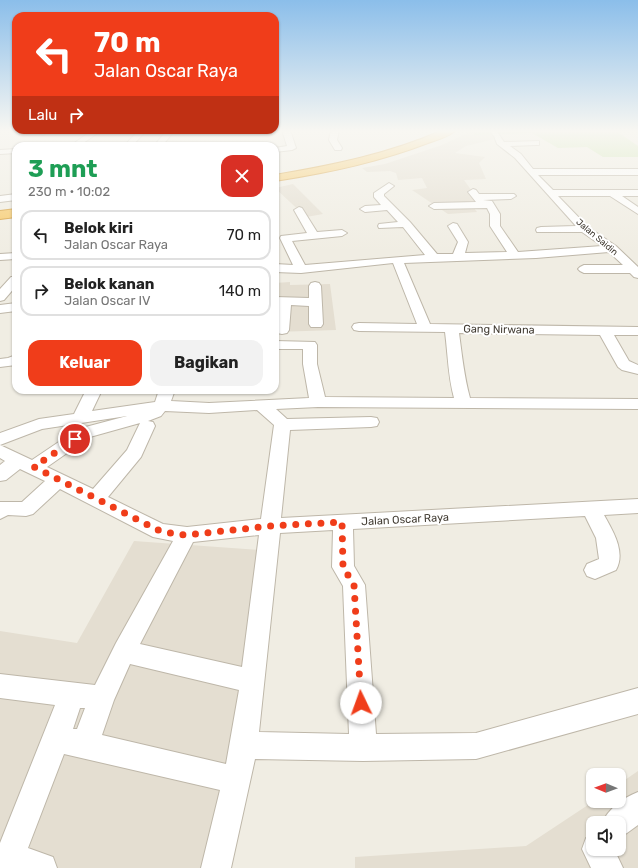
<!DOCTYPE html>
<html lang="id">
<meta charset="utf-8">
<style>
body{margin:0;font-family:Rubik,sans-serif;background:#f2f2f2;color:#222;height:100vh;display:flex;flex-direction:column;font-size:15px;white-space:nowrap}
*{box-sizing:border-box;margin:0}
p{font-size:13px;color:#767676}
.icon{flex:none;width:22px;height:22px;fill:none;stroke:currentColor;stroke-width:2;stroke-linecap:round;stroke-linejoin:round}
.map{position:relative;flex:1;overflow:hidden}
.panel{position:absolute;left:12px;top:142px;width:267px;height:252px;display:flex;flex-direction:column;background:#fff;border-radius:12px;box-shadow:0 1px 3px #0004}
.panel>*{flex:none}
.banner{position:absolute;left:12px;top:12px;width:267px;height:122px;border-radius:12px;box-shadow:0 1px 3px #0004;background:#f03d1a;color:#fff;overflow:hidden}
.needle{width:26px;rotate:271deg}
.buttons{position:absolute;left:586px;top:768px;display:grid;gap:8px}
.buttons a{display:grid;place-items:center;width:40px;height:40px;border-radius:8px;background:#fff;box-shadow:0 1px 3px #0004;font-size:20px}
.pin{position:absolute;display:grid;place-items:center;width:34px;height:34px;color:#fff;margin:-17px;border:2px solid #fff;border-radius:50%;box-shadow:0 1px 4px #0007}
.me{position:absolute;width:44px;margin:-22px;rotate:357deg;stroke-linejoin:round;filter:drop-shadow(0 0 3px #0008)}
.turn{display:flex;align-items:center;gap:14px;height:84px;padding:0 16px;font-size:18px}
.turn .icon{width:52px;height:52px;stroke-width:2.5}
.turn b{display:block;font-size:28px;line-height:34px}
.then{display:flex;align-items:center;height:38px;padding:0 16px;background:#0003;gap:8px;font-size:15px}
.round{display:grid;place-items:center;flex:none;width:42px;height:42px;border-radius:12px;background:#f2f2f2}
.summary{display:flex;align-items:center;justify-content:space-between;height:68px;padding:0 16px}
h1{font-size:24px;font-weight:700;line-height:30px;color:#1e9e55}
.primary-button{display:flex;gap:8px;margin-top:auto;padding:8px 16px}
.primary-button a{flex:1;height:46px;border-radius:12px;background:#f03d1a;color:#fff;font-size:16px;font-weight:700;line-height:46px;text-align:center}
.primary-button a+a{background:#f2f2f2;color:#222}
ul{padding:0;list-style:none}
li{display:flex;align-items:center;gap:12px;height:50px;margin:0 8px 6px;padding:0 8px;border:2px solid #e0e0e0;border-radius:12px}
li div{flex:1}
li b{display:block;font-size:15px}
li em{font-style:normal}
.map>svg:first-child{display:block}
</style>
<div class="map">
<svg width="638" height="868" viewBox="0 0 638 868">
<rect width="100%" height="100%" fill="#f0ede3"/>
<!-- residential -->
<path fill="#e4ded1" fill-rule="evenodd" d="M474,130H491L495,139L466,146L455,153L485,157L479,163L486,179L464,180L479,201L474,208L477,212L448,214L412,190L427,188L422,178L398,180L396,173L390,171L367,172L362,168L385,164L442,145Z
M293,184L323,214L306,217L275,188Z
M290,282V285L330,284L336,330L275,332V283Z
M134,541L261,550L238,744L207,868H0V631L77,643Z
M638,771V868H355V857L526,846L594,801H619V784ZM593,823H619V849H593Z"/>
<!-- green -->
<path fill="#cae4ac" d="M479,130H615L638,146V157H603L587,147L558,148L532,133L473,135Z"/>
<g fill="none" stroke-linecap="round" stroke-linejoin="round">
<!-- minor casing -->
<g stroke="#beb7a9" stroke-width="2">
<path id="minor" d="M42,130H52L43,135L39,133Z
M93,130H102L79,146H70Z
M139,130H152L144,133L132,146H124Z
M167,130H175L162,146H154Z
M282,130H290L296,148L292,150L275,152V148L287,146Z
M331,130H339L337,140L342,148L341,150H335L329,140Z
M488,130H496L504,142L539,141V145H536L510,146L521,154L533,169H638V175H538L553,190H638V196H622L638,207V214L610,196H558L588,227L616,246L638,267V278L634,277L630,273H584L580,271L578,269L580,267L584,265H623L609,252L536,258L404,263L430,324L638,327V335H614L629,361L638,365V374L622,370L618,367L600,335L459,333C462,355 464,376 470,398L638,399V409L318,407L276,409L287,419L371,417L377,418L379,422L377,426L371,427L290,430L281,518L638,499V513L604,515C613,531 626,552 616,570L595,579L587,576L584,570L587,564L599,559L596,538L585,516L353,529L354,566L365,585L376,734L476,733L638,688V714L476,759L363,761L255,759L231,868H201L220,790L64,754L28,848L53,857L57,868H0V843L55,705L0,698V674L95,685L116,643L173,541L153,537L60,489L33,514L26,516L8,515L0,519V502H22L45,481L20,469L6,480L0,481V465L5,461L0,458V445L32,460L78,429L127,416L42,429L0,445V433L39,419L74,414L86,390H102L92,411L155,402L159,390H175L171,401L209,403L309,398L303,364V349H275V341L315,342L317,345V364L325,397L454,398C448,376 448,355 445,332L359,331L354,330L352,327L354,324L359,323L417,324L393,263L301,273L275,272V264L293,265L280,238L281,236L307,233L294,210L299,207L302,208L317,232L342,230L347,233L342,236L292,241L305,265L425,255L403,227L379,228L378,226L379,224L398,222L387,210L365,212L360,209L365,206L381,205L374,197V193L389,183L394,186L384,194V196L410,222L437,254H453L458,242L448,226L453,223L457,224L468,242L465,253L507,252L490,226V214L487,208L434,209L429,206L434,203L476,202L468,192L473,189L476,190L479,194H514L516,196L511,199L483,200L492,201L500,214V226L518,252L602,246L582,232H537L536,230L537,228L541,227L576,226L515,158L497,144L494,136ZM257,410L274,425L261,519L187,527L163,524L108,497L141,457L155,426L153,422L148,421L161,416L165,411L209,413ZM140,423L127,450L93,489L47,467L90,437ZM333,530L332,567L343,586L349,734L259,732L280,533ZM259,535L242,667L140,644L193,542ZM130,664L239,690L226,764L102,735L114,700ZM80,708H85L77,729H73Z
M16,149V153L0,154V150Z
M16,194V200L0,202V196Z
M16,253V259L0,260V254Z
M11,277H16V286L4,300L0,301V289Z
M315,282L319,283L321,286L323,324L321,327H311L309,324V306L291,305L289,330L287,333L282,334L277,333L275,330L278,305H275V297L309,298V286L311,283Z
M16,303V311L0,313V305Z
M16,355V365L0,367V359L8,358Z
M638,792V825L627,833L619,837V823H602C609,808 623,798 638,792Z
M593,836V849H614L623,868H591L582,849L586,838Z"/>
</g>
<!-- highway casing -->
<g stroke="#d59d38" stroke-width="2">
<path id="highway" d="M443,130H456C449,137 436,140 428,143C379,162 327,173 275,181V175C333,165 389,154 443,130Z
M16,209V217L0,219V211Z"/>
</g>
<!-- minor -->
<use href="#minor" fill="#fff" fill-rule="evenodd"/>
<!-- highway -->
<use href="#highway" fill="#f7c967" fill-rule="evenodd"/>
</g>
<!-- sky -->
<linearGradient id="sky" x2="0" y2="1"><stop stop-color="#8bbeea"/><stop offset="0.52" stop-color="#f8f7f2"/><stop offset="1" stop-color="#f8f7f2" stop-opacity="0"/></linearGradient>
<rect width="638" height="252" fill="url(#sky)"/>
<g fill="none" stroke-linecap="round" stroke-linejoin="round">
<!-- route -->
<path stroke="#f03d1a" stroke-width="7" stroke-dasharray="0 12.6" d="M75,439L34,467L160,531L175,534L187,535L270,526L342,522L343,567L354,585L361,703"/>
</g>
<g text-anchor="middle" stroke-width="4" stroke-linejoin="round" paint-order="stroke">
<!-- far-street labels -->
<g font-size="9" fill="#423c33" stroke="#fff">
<text transform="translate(597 237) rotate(40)" y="3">Jalan Saidin</text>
</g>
<!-- street labels -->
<g font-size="11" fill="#423c33" stroke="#fff">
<text transform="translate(499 329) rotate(1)" y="4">Gang Nirwana</text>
<text transform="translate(405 519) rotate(-3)" y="4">Jalan Oscar Raya</text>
</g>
</g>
</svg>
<div class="buttons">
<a><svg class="needle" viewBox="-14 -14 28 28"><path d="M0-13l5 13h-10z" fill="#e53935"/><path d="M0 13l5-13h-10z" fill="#767676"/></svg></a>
<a><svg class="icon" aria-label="sound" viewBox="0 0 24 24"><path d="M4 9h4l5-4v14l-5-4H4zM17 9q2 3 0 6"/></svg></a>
</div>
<div class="pin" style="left:75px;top:439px;background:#d93025"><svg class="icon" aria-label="arrive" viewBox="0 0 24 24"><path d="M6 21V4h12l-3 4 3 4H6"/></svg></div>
<svg class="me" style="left:361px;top:703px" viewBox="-20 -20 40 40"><circle r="19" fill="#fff"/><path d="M0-13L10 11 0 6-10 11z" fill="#f03d1a"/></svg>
<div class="banner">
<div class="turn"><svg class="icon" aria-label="left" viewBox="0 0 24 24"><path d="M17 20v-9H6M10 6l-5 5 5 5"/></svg><div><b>70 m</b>Jalan Oscar Raya</div></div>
<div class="then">Lalu<svg class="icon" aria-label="right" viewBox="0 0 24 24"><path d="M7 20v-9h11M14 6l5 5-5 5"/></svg></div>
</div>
<section class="panel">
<div class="summary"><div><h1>3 mnt</h1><p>230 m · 10:02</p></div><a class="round" style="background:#d93025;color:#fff"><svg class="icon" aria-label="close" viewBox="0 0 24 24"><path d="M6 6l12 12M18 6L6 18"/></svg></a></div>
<ul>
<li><svg class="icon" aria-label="left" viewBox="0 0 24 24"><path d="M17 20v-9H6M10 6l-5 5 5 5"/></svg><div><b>Belok kiri</b><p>Jalan Oscar Raya</p></div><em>70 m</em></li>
<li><svg class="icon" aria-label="right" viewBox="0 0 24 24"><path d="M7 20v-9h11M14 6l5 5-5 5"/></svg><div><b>Belok kanan</b><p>Jalan Oscar IV</p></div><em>140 m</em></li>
</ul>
<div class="primary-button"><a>Keluar</a><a>Bagikan</a></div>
</section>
</div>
